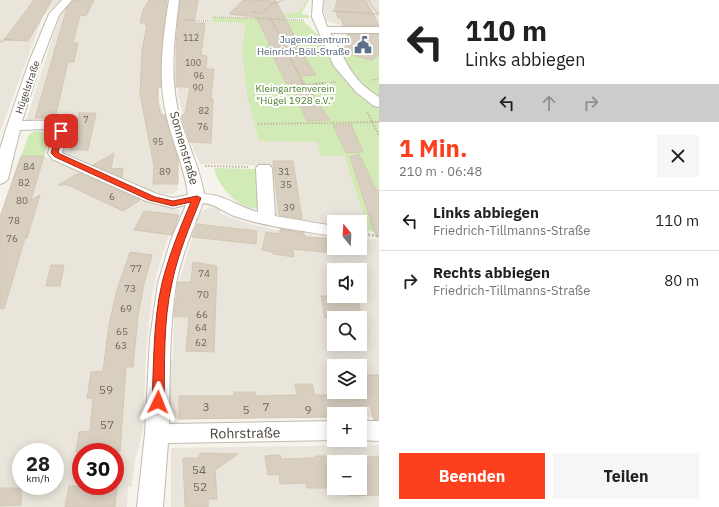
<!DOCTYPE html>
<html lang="de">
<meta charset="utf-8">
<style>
body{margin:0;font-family:"IBM Plex Sans",sans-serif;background:#f6f6f6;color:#202124;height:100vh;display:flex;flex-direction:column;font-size:15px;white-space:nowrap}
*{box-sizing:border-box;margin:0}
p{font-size:13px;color:#757577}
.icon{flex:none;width:22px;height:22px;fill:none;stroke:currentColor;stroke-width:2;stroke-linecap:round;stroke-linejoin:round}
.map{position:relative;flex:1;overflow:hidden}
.side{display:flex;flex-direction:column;background:#fff;width:340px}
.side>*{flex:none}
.hud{background:#fff;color:#202124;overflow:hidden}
.needle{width:26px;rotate:342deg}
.controls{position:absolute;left:327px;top:215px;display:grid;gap:8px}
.controls a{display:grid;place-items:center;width:40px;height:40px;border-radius:0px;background:#fff;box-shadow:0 2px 10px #0003;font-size:20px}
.speed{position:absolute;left:12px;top:443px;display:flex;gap:8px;font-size:20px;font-weight:700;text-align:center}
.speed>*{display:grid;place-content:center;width:52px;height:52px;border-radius:50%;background:#fff;box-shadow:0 2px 10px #0003;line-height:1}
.speed small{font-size:10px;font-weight:400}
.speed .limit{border:6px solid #d22;background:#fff;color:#111}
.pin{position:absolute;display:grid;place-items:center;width:34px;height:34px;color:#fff;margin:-17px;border-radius:8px;box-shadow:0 2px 6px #0006}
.me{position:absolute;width:44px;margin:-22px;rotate:2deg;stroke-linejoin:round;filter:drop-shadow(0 0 3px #0008)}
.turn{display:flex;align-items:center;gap:14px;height:84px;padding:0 20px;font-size:18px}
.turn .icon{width:52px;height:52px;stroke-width:2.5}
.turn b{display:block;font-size:28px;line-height:34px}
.lanes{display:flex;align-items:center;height:38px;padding:0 20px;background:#0003;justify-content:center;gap:20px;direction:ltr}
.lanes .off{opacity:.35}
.round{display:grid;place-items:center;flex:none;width:42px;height:42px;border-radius:0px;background:#f6f6f6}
.head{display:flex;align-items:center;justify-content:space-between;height:68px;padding:0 20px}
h1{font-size:24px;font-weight:700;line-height:30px;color:#fc3f1d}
.primary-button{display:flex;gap:8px;margin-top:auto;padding:8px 20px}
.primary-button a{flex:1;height:46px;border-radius:0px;background:#fc3f1d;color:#fff;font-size:16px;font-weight:700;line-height:46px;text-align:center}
.primary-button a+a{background:#f6f6f6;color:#202124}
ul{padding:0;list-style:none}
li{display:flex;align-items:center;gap:12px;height:60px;padding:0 20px;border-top:1px solid #e0e0e0}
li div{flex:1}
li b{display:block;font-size:15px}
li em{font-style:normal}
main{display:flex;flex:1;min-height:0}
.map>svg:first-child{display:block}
</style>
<main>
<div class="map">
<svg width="379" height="507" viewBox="0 0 379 507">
<rect width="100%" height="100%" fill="#f6f3ec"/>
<!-- residential -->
<path fill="#eae5da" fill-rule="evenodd" d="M0,0H61L43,16L0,133Z
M74,0H166L159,56V100L178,166V190L173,194H162L151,190L63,152L71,121H26L60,14Z
M180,0H307L300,12L246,18L210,16L208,20L178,19Z
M324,0H379V28H341L340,25L326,21L323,8Z
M178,21L245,23L242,51L247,97L259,141L317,142L320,156H344L369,231L360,230V222H334V225L275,214L271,166L200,164L191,143L178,95L176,45Z
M21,156H44L140,200L180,210L166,243L156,276L152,295L146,349L143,431L135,460L132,487H128L127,507H0V215ZM21,452H55V486H21ZM81,452H115V486H81Z
M209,207L219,209L221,214L254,225L286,232L334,237V248H360V239H379V417H360V414H334V417L166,419L167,359H173L174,316L178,285L200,212ZM334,270H360V296H334ZM334,318H360V344H334ZM334,366H360V392H334Z
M379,445V507H171V448ZM334,462H360V488H334Z"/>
<!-- green -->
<path fill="#d2eab5" d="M307,0H309L301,14L309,15V18H246L299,12Z
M214,17L303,21C311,29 324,38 328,48C330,53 329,59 332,63C341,80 363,98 379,107V233L369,231L344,156H320L317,142L259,141L247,97L242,51L245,23L211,22Z
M368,33H379V100L362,88L338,51Z
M35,131L51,133L44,156H21L29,134Z
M214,168L260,169V208C241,212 217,186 214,168Z"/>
<!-- building -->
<path fill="#d8cfc1" stroke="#d3c7b4" d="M34,0H52L28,41L4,40Z
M73,0H94L86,16L80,15L73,43H78L74,62H68L55,118H35L67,8Z
M149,0H167L162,44L161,87H158V103L161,115H165L178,159V184H153L154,166L140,94L142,50L147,25H145L146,23H140L143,10Z
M180,0H198L194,23H205L201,55L207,56L206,69H214L211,99H213L211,143L190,142L181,115H185L190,87H176V45Z
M245,0L276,1L297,41L294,40L316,75L300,76L330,120L307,121L291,83H286L268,46L270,45L256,17L229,14L242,1Z
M337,0H366L379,26H344L341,18H338L335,9Z
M347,34H379V55L372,60L342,52L341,49L350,43Z
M79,113H96L88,150H70Z
M351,124L363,152L346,153L333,125Z
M114,153L111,169L123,168L122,177L93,165Z
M359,154L376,190H379V237H376L350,157Z
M21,156H44L31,200L40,195L27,238H25L4,309L0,308V217Z
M273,161H293L302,219L279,215Z
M79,173L140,200L123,211L68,185H58Z
M144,211L179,215L172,235L134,230Z
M197,224L257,231L256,244L192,237Z
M280,229L304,233L305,237L334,239V253L292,249L294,257L273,254V252L262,250L266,232L280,234Z
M130,252L152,255L144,284L138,316L133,367H126L120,452H76L79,432L90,431L93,398H87L91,372L103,371L109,325L116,293Z
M193,262L217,266L214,352L186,351L189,317L174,316L178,282H191Z
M51,265H64L60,286H46Z
M321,296H357L361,315L344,314V318H325Z
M362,375H379V419L374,420L370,406H353L356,412H336L334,417L179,419V396H234V392H255V396L297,395L295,384H312L315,395H347L346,392H367Z
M201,453L238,454L215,470L217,499H208V507H185L183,458H198Z
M280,455L281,459L315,458V456H330L331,459L379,456V495L349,496L348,488H360V462H334V488H307L306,483L280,484L279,474L268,475L265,456Z
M69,486H117L115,507H65Z
M0,488H21V505L0,506Z"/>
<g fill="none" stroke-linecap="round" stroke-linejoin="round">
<!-- minor casing -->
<g stroke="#c2bbae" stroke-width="2">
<path id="minor" d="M62,0H72L59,15L41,62L22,121C37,121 59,118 68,131L62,153L157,194L173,198L188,195C185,169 173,144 167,118C157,79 163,39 169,0H179C174,40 169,79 180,118C187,143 200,168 204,194C226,195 238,207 258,212L256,168L259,165H269L272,168L275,216L334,226V236C302,231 268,227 237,217C224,213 217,204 203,203C193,229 181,257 176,284C169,330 170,378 169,424L334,421V440H336L168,443L163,507H137L145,434L150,339L158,283L171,240L186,205L173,208L146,201L52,159L48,153L54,132L45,129L20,130L8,179L5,182L0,184V149L7,126L29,62L49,14Z
M313,0H323L322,12L327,27H379V33H330C348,62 348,77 379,97V107L374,106L356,92L334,66L312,17Z
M360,421H379V441L358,440H360Z"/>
</g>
<!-- path-far2 -->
<path stroke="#c4b79f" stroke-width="1.5" stroke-dasharray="1 1" stroke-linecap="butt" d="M369,0L374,9L379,13
M332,11L379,14
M253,12L262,13L272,4L284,0
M271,19L303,84
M185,20L209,21L212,17L304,20
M0,42L6,39L13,40
M371,80L379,79
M313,84L337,82"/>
<!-- path-far1 -->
<path stroke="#c4b79f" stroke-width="2" stroke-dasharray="1.5 1.5" stroke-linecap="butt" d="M302,83L303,85L324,83
M367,112L379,135
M258,124L379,122
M205,166L248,167"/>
<!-- path -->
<path stroke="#c4b79f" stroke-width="2.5" stroke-dasharray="2 2" stroke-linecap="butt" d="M360,234L379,236"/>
<!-- minor -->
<use href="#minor" fill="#fff" fill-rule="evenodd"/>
</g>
<!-- route -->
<path fill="#fc3f1d" stroke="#a42913" d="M58,129L64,131L58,152L60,154L155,197L173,201L197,196L201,198C190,226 178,253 172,283C163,321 165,363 164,402L162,405H154L152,402C154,363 153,321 162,283C169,255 180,228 191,202L173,206L149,200L55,157L51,153Z"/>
<!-- icons -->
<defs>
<g id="civic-bare" transform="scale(1.38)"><path d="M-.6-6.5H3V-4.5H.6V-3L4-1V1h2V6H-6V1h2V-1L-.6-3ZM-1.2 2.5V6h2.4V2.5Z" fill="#5c6f8a" stroke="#fff" stroke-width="2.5" paint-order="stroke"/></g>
</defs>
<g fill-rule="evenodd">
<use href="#civic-bare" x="363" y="45"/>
</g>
<g text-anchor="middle" stroke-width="4" stroke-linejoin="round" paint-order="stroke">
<!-- far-number labels -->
<g font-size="9" fill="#6e675b">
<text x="191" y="41">112</text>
<text x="193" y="66">100</text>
<text x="199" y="79">96</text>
<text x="198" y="91">90</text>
<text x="204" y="114">82</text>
<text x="86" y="123">7</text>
<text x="203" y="130">76</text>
<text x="158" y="145">95</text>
</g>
<!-- far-service labels -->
<g font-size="10" fill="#4e5e75" stroke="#fff" text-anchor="end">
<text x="350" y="43">Jugendzentrum<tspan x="350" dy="12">Heinrich-Böll-Straße</tspan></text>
</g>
<!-- far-street labels -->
<g font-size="10" fill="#4b4439" stroke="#fff">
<text transform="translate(27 87) rotate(-71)" y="4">Hügelstraße</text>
</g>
<!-- far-park labels -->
<g font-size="10" fill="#4a7f2a" stroke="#fff">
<text x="295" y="92">Kleingartenverein<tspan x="295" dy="12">"Hügel 1928 e.V."</tspan></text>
</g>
<!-- number labels -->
<g font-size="10" fill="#6e675b">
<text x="29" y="170">84</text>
<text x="165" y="175">89</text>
<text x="284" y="175">31</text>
<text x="24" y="186">82</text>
<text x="286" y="188">35</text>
<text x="112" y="200">6</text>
<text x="22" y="204">80</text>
<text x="289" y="211">39</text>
<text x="14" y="224">78</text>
<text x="12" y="242">76</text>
<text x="136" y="272">77</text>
<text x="204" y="277">74</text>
<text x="130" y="292">73</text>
<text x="203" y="298">70</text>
<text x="126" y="312">69</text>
<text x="202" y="318">66</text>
<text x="201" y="331">64</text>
<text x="122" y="335">65</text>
<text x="201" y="346">62</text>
<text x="121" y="349">63</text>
</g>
<!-- street labels -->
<g font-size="12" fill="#4b4439" stroke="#fff">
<text transform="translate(184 148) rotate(74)" y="4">Sonnenstraße</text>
</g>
<!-- near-number labels -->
<g font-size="12" fill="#6e675b">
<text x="106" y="394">59</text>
<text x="206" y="411">3</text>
<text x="266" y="411">7</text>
<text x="246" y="414">5</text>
<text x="308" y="414">9</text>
<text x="107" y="429">57</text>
<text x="199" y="474">54</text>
<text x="200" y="491">52</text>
</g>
<!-- near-street labels -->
<g font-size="14" fill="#4b4439" stroke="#fff">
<text transform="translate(245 433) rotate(-1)" y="5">Rohrstraße</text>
</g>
</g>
</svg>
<div class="controls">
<a><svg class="needle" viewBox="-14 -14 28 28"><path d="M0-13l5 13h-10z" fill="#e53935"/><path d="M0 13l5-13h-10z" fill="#757577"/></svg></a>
<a><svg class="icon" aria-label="sound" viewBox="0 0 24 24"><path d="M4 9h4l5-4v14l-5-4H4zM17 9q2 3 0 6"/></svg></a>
<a><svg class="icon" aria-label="search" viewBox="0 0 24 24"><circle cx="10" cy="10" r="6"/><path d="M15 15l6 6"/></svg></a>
<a><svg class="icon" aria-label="layers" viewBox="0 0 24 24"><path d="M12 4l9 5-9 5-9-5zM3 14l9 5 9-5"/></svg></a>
<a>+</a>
<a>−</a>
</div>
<div class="speed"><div>28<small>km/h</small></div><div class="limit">30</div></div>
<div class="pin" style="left:61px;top:131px;background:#d93025"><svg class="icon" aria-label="arrive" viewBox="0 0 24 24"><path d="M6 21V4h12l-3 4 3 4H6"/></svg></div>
<svg class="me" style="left:158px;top:402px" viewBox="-20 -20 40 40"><path d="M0-17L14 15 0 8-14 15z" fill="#fc3f1d" stroke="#fff" stroke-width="4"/></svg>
</div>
<section class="side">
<div class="hud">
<div class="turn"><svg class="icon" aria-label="left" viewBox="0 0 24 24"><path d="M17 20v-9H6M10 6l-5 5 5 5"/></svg><div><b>110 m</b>Links abbiegen</div></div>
<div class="lanes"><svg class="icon" aria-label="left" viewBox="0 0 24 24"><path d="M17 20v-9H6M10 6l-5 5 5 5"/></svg><svg class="icon off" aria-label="ahead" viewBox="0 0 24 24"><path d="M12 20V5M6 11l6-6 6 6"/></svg><svg class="icon off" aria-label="right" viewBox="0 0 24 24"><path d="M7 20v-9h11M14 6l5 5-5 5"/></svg></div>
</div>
<div class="head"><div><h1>1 Min.</h1><p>210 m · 06:48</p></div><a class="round"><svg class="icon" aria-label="close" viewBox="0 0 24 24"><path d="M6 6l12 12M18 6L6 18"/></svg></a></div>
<ul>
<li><svg class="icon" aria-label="left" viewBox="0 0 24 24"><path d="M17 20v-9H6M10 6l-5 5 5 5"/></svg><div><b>Links abbiegen</b><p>Friedrich-Tillmanns-Straße</p></div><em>110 m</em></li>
<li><svg class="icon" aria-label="right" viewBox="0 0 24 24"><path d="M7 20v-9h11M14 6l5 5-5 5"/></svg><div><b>Rechts abbiegen</b><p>Friedrich-Tillmanns-Straße</p></div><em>80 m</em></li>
</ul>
<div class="primary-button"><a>Beenden</a><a>Teilen</a></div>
</section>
</main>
